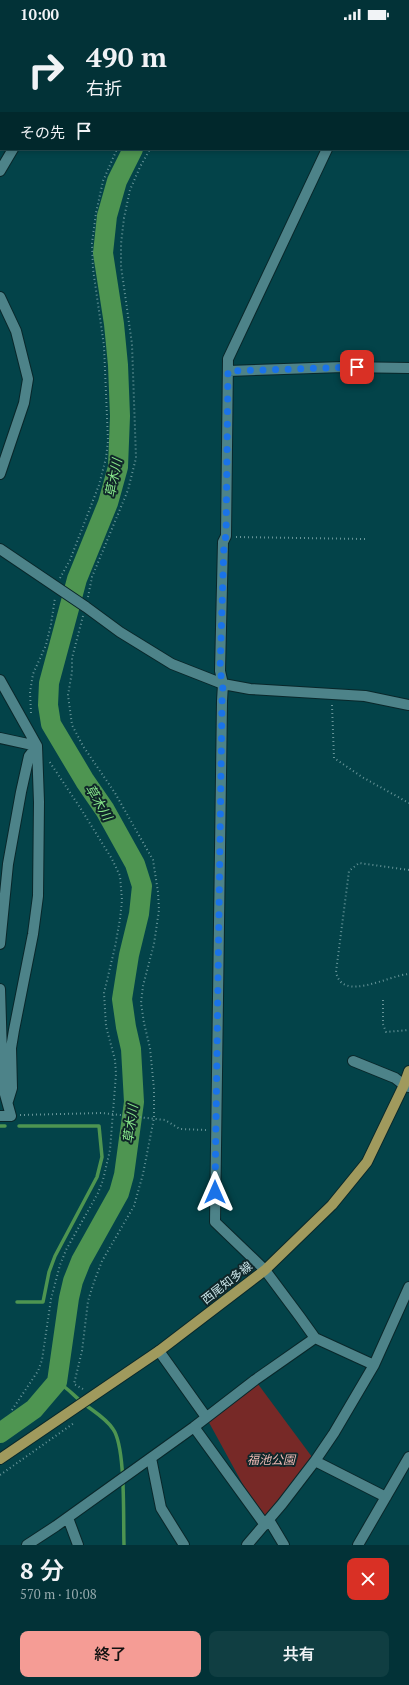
<!DOCTYPE html>
<html lang="ja">
<meta charset="utf-8">
<style>
body{margin:0;font-family:"PT Serif","Noto Sans JP",serif;background:#103e42;color:#f1f3f6;height:100vh;display:flex;flex-direction:column;font-size:15px;white-space:nowrap}
*{box-sizing:border-box;margin:0}
p{font-size:13px;color:#96aaad}
.icon{flex:none;width:22px;height:22px;fill:none;stroke:currentColor;stroke-width:2;stroke-linecap:round;stroke-linejoin:round}
.map{position:relative;height:1517px;overflow:hidden}
.panel{display:flex;flex-direction:column;background:#023237;flex:1}
.panel>*{flex:none}
.top-card{position:absolute;left:0px;top:0px;width:409px;height:122px;box-shadow:0 2px 6px #0003,0 0 0 1px #234d52;background:#023237;color:#f1f3f6;overflow:hidden}
.pin{position:absolute;display:grid;place-items:center;width:34px;height:34px;color:#fff;margin:-17px;border-radius:8px;box-shadow:0 2px 6px #0006}
.me{position:absolute;width:44px;margin:-22px;rotate:0deg;stroke-linejoin:round;filter:drop-shadow(0 0 3px #0008)}
.turn{display:flex;align-items:center;gap:14px;height:84px;padding:0 20px;font-size:18px}
.turn .icon{width:52px;height:52px;stroke-width:2.5}
.turn b{display:block;font-size:28px;line-height:34px}
.then{display:flex;align-items:center;height:38px;padding:0 20px;background:#0003;gap:8px;font-size:15px}
.round{display:grid;place-items:center;flex:none;width:42px;height:42px;border-radius:8px;background:#103e42}
.overview{display:flex;align-items:center;justify-content:space-between;height:68px;padding:0 20px}
h1{font-size:24px;font-weight:600;line-height:30px}
.cta{display:flex;gap:8px;margin-top:auto;padding:8px 20px}
.cta a{flex:1;height:46px;border-radius:8px;background:#f59c95;color:#111;font-size:16px;font-weight:600;line-height:46px;text-align:center}
.cta a+a{background:#103e42;color:#f1f3f6}
.status{display:flex;justify-content:space-between;align-items:center;height:28px;padding:0 20px;background:#023237;direction:ltr}
.status svg{height:11px;fill:currentColor}
.map>svg:first-child{display:block}
</style>
<div class="status"><b>10:00</b><svg viewBox="0 0 49 12"><path d="M0 12V9h3v3zM5 12V6h3v6zM10 12V3h3v9zM15 12V0h3v12zM26 1h20v11H26zM47 4h2v5h-2z"/></svg></div>
<div class="map">
<svg width="409" height="1517" viewBox="0 0 409 1517">
<rect width="100%" height="100%" fill="#034349"/>
<!-- green -->
<path fill="#772927" d="M255,1352L315,1433L265,1497L206,1389Z"/>
<g fill="none" stroke-linecap="round" stroke-linejoin="round">
<!-- stream -->
<path stroke="#4e9551" stroke-width="3.5" d="M0,1098H5
M17,1274H43L49,1244L55,1228L97,1149L102,1129L99,1098H19
M57,1354C67,1359 74,1368 83,1375C93,1383 106,1390 113,1401C126,1419 123,1491 124,1517"/>
<!-- river -->
<path stroke="#4e9551" stroke-width="20" d="M236,1L237,0
M0,1405L34,1381L57,1354L69,1270L73,1253L81,1233L119,1165L124,1147L134,1074L131,1021L126,999L122,971L129,927L139,886L142,858L135,836L105,782L85,753L51,696L48,677L49,655L77,551L108,475L118,439L120,388L118,337L114,296L103,225L107,188L117,153L133,121"/>
<!-- minor casing -->
<g stroke="#09272a" stroke-width="12">
<path id="minor" d="M117,1L119,0
M385,1V0
M327,121L228,331L226,508L223,514L220,643L223,656L222,673L215,1194L265,1242L300,1289L315,1310L374,1337
M0,143L13,121
M0,269L16,303L28,351L24,375L0,446
M228,343L343,339L409,340
M0,521L86,579L120,604L172,636L223,656L250,661L365,668L409,677
M0,652L37,718L39,774L38,868L33,906L14,1002L11,1020L12,1060L8,1073
M0,710L37,718
M0,916L8,836L21,764L29,728L37,718
M0,961L3,1059L11,1088H0
M353,1033L395,1050L404,1057L409,1059
M159,1323L206,1389
M194,1399L265,1497
M151,1430L161,1480L184,1517
M315,1433L386,1469
M68,1490L78,1517
M269,1492L284,1517
M27,1517L56,1498L194,1399L255,1352L315,1310
M247,1517L282,1476L315,1433L334,1405L374,1337L409,1259
M358,1517L409,1429"/>
</g>
<!-- major casing -->
<g stroke="#09272a" stroke-width="12">
<path id="major" d="M0,1431L159,1323L265,1242L332,1177L367,1134L404,1057L409,1043"/>
</g>
<!-- path -->
<path stroke="#679599" stroke-width="2" stroke-dasharray="1 3" stroke-linecap="butt" d="M406,0L408,1
M83,1L85,0
M215,1L216,0
M253,1L254,0
M0,75H1
M236,509L365,511
M60,550L70,532L99,457L106,430L108,413L104,318L93,241L92,215L96,185L103,153L117,121
M88,569L92,549L128,462L136,430L132,316L121,238V216L124,190L130,162L140,139L150,121
M83,588L72,630V644L68,667L72,697L83,718L115,765L153,832L158,864L159,882L154,916L143,958L141,975L144,995L150,1020L154,1061V1090L143,1146L134,1178L102,1233L94,1254L88,1273L82,1323L74,1356L83,1361
M332,677L334,730L362,749L409,775
M31,685L30,664L33,646L46,617L51,596L55,570
M409,842L359,835L349,843L336,944C342,975 389,947 409,946
M383,972V996L386,1004L409,1002
M20,1087L102,1085L165,1092L180,1101L206,1102
M12,1382L38,1343L42,1332L51,1271L60,1237L66,1222L98,1165L103,1152L110,1122L116,1046L115,1032L106,998L104,965L115,919L120,891L122,872L120,848L112,831L81,781L49,733
M0,1447L74,1395"/>
<!-- minor -->
<use href="#minor" stroke="#4d8389" stroke-width="10"/>
<!-- major -->
<use href="#major" stroke="#a09a5d" stroke-width="10"/>
</g>
<g fill="none" stroke-linecap="round" stroke-linejoin="round">
<!-- route -->
<path stroke="#1a73e8" stroke-width="7" stroke-dasharray="0 12.6" d="M215,1164L222,673L223,656L220,643L224,514L226,508L228,343L357,339"/>
</g>
<g text-anchor="middle" stroke-width="4" stroke-linejoin="round" paint-order="stroke">
<!-- street labels -->
<g font-size="12" fill="#c9e4e7" stroke="#0f2629">
<text transform="translate(227 1255) rotate(-38)" y="4">西尾知多線</text>
</g>
<!-- park labels -->
<g font-size="12" font-style="italic" fill="#efbab5" stroke="#0f2629">
<text x="271" y="1436">福池公園</text>
</g>
<!-- water labels -->
<g font-size="13" font-style="italic" fill="#86e489" stroke="#0f2629">
<text transform="translate(113 450) rotate(-79)" y="5">草木川</text>
<text transform="translate(99 774) rotate(59)" y="5">草木川</text>
<text transform="translate(130 1096) rotate(-82)" y="5">草木川</text>
</g>
</g>
</svg>
<div class="pin" style="left:357px;top:339px;background:#d93025"><svg class="icon" aria-label="arrive" viewBox="0 0 24 24"><path d="M6 21V4h12l-3 4 3 4H6"/></svg></div>
<svg class="me" style="left:215px;top:1164px" viewBox="-20 -20 40 40"><path d="M0-17L14 15 0 8-14 15z" fill="#1a73e8" stroke="#fff" stroke-width="4"/></svg>
<div class="top-card">
<div class="turn"><svg class="icon" aria-label="right" viewBox="0 0 24 24"><path d="M7 20v-9h11M14 6l5 5-5 5"/></svg><div><b>490 m</b>右折</div></div>
<div class="then">その先<svg class="icon" aria-label="arrive" viewBox="0 0 24 24"><path d="M6 21V4h12l-3 4 3 4H6"/></svg></div>
</div>
</div>
<section class="panel">
<div class="overview"><div><h1>8 分</h1><p>570 m · 10:08</p></div><a class="round" style="background:#d93025;color:#fff"><svg class="icon" aria-label="close" viewBox="0 0 24 24"><path d="M6 6l12 12M18 6L6 18"/></svg></a></div>
<div class="cta"><a>終了</a><a>共有</a></div>
</section>
